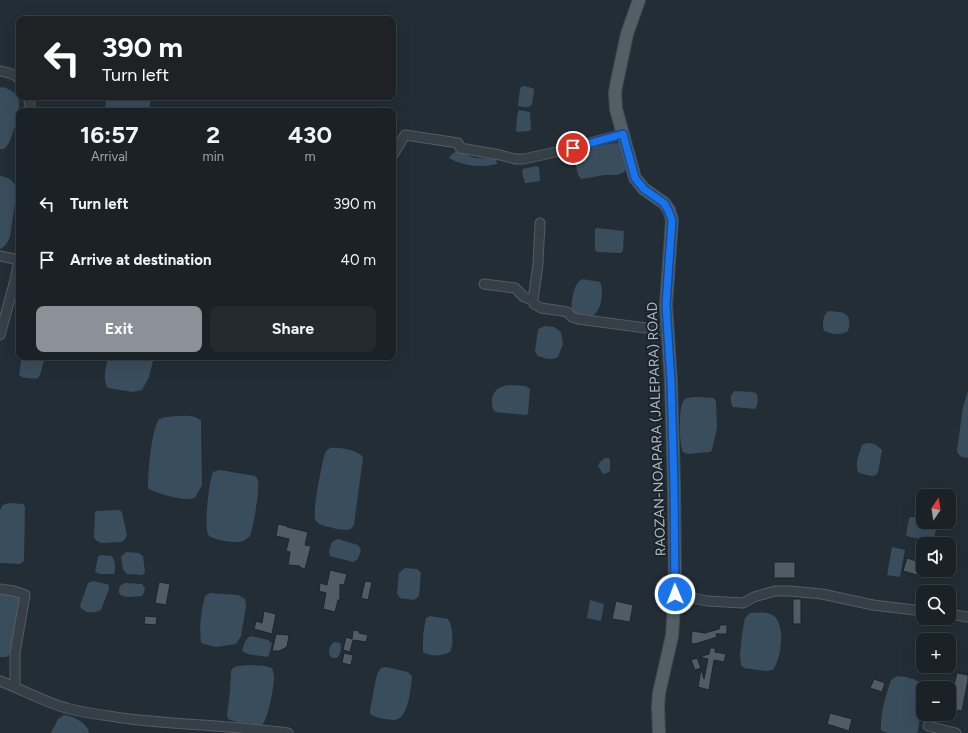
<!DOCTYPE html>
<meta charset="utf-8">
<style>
body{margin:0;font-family:Figtree,sans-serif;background:#232a30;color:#f1f3f6;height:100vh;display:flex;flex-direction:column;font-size:15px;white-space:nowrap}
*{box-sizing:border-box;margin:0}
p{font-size:13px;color:#9fa4a8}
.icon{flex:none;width:22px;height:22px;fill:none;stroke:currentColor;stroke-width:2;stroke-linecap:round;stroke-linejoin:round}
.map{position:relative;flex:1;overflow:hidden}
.sheet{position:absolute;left:16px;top:108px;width:380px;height:252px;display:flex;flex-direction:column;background:#1a2228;border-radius:8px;box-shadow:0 4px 16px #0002,0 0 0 1px #383f45}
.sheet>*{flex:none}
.top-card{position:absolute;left:16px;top:16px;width:380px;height:84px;border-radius:8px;box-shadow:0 4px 16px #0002,0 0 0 1px #383f45;background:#202124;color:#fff;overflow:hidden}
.needle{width:26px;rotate:13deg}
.buttons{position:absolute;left:916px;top:489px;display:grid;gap:8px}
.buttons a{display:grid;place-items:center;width:40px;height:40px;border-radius:8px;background:#1a2228;box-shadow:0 4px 16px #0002,0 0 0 1px #383f45;font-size:20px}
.pin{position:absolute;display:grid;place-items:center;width:34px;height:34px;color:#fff;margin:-17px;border:2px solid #fff;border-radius:50%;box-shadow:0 1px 4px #0007}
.me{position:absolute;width:44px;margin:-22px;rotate:359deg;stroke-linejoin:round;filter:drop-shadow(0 0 3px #0008)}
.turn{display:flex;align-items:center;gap:14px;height:84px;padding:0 20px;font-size:18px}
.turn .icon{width:52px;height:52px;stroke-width:2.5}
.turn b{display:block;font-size:28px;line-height:34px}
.eta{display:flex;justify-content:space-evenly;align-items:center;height:68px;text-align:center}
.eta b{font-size:24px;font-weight:700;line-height:28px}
.cta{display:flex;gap:8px;margin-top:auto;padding:8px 20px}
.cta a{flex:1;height:46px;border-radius:8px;background:#8c9099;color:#fff;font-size:16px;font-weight:700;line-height:46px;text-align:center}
.cta a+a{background:#232a30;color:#f1f3f6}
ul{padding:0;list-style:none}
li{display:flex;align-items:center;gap:12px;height:56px;padding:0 20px}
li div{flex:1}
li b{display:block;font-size:15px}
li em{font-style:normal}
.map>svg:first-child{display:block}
</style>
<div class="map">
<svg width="968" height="733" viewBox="0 0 968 733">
<rect width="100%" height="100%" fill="#232d35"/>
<!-- water -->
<path fill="#3a4d5c" d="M523,86L529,87L534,89V92L532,104C529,109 523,107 518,106V105L520,90L521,87Z
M2,87C8,88 17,93 19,100C21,107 12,142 6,147C3,150 3,149 0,149V88Z
M106,97H151L149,111H105Z
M519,110L530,112L531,130L529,131L517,132L516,130L517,115Z
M616,143L620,144L626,169L624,172L617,175H605L581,179C576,174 575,161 576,153C588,147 603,145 616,143Z
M456,151L475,158L496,159L497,164C482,168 462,166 449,158L451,155Z
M536,166L539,167L540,181L527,183H525L522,172L523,169Z
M0,176C10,178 13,180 17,189L10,237C8,242 5,247 0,249Z
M597,228L624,231L623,251L621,253L597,252L595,250V229Z
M582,279L600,282C604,291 602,308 594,315C588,315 576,317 572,311C570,307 574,287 577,284C578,282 580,281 582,279Z
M828,311C844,312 853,312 848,331C839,336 833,334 824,331C822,325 823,315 828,311Z
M545,326L554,327L561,332L563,344L558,357C552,361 544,358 538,356L535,352L538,329Z
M22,357H45L40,375L38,378C32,379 24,379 19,375L21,362Z
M108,357H154L149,377L142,390L133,392L108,388C102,378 106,368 108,357Z
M510,385L525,386L530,389L528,414L525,415L495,412C492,408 492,405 492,400C493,389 501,386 510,385Z
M735,391L752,392L756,393C759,397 758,405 755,409L733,407C730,402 729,395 735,391Z
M968,391V458L962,457L958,454L957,450L963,407Z
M699,397L713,398L716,401L717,428L712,450L710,452L688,454L683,452C679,444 678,406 684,400C687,397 695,397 699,397Z
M176,416C185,416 195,414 201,421L202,485L195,498C193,498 191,499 189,499C181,500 154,493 148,488C148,473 151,431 159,419L166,417Z
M870,443L876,445L882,450L878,472L876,475L871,476L859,473C854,465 859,454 862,445L863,444Z
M330,448C339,447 357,450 363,457L354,525L351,529C343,531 337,529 329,527C325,526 319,525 316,521C311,515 322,466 324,456L326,451Z
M605,458H609L610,461V471L607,473L603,474L598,466L600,462Z
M220,470L255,476C256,477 258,479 258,481C260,489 253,529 250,536C249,537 245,540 245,540C238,545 216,540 209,536C208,534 207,532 207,530C205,520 209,481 213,472Z
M9,503L23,504L25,507L24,561L20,564L1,563L0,562V510L3,505Z
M117,510L121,511L122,513L127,535L125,539L122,542L101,543L97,541L94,538L95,513L96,511Z
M910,517H923V522H938L934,538L931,540L910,537L906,535L909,518Z
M338,539L358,545L361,550L358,559L353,562L330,556L329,551L332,542Z
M892,547L905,550L900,577L887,575Z
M126,552L139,553L143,556L145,572L142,575L127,574L123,569L121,557Z
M100,555L112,556C115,562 116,567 114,574H100L95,572L98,557Z
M405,568L417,569L421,573L419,596L414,600L400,598L397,594L399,573Z
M93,581L106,584L109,585V589L101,610C94,613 87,614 81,608L80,606L88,583Z
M125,583L142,584L145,588L144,593L142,596C133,597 112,600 121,585Z
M0,592L6,593L21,598L11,651L8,656L6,657H0Z
M210,593L238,595L245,599L246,606L241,636L236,644L216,647L201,643C199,627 201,611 205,596Z
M590,600L604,604L601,621L587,618Z
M750,613C758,613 767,611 774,616C786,626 781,659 773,670L766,671L744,668L741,665L740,655L742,634L745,618Z
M430,616L448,619C453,626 454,645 450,652C443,656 429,657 423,652V635L426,618Z
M251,636L268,640L272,643L269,655L267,657L248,654L242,651C244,645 245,638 251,636Z
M334,642L340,643C342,648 341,653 337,658H332L330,656C328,650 329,646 334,642Z
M249,665L265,666L272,668C273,671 274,675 274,678C274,688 268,719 262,725L237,722L228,719L227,715L230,691L231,671L233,668L238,666Z
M386,667L408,672L412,676C411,687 409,714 398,719C394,721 389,719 385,719C379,718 375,717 370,714V710L377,674L381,668Z
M897,676C907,677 916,678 924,686L918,732L916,733H887L881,730C880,713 886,695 891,680Z
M64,715C73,716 88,723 89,733H51L58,719Z"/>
<!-- building -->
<path fill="#505b65" stroke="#1d252c" d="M278,524L287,526V527L308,532L305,545L311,546L305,569L299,567L300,566L288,565L290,552L286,551L289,539L276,536Z
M907,558L923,563V570H933L931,579L903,571Z
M774,562H795V578H774Z
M330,570L347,574L344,585L340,584V600H338L335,612L323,609L326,593L319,591L320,583L327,585Z
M365,581L372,582L368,600L361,598Z
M159,582L170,584L166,605L155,603Z
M793,599H801V624H793Z
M616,601L633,605L630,622L612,619Z
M264,611L276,614L272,634L254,629L256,621L262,623Z
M145,616L157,617L156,625L144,624Z
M720,625H727V634H716L717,637L695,644L691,643L692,631L705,633L719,629Z
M353,630L359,631V633L368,635L366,642L353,640L350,652L343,650L346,637L352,639Z
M276,634L289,635L287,647L279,651H272Z
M710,648H715V652L726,654L724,662L714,660L709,690L698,687L701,669L704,679L708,659L699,657L709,654Z
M344,653L353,655L351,665L342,663Z
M697,658L701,668L695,670L691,660Z
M957,673L968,675V680L962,711L949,709V688L953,689Z
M874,679L885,683L882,692L870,688Z
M830,713L852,719L849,731L827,724Z"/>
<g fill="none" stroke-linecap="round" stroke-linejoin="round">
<!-- minor casing -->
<g stroke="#535c63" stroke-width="11">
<path id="minor" d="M0,71C6,72 15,74 19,79
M28,97L30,104L29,111
M393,155L405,135L458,143L460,148L500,155L515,159H524L560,151L623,134
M540,223L538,264L533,300L534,304L541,308L562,311L567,312L572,317L578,319L668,331
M0,256L19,260
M484,284L515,288L524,297L533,300
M0,335L15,280L19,259
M0,589L14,591L25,595L15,653V686
M675,594L707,601L743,603L754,597L775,591H789L822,594L873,605L923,611
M949,614L968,617
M0,681C24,690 45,703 70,709C90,714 110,716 130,719C183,725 236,726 288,733
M928,726L956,733"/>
</g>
<!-- major casing -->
<g stroke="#424a52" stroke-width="14">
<path id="major" d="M639,0L627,34L616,86L615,93L616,109L635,178L644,189L664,203L669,210L672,220L666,305L671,382L674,485L675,594L672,636L659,693L658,707L659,733"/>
</g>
<!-- minor -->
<use href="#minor" stroke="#363e46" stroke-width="9"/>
<!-- major -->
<use href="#major" stroke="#545e65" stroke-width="12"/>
</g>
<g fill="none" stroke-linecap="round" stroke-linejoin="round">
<!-- route casing -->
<g stroke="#114b97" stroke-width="10">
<path id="route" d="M573,148L623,134L635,178L644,189L664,203L668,210L672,220L666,305L671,382L674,485L675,594"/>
</g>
<!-- route -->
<use href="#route" stroke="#1a73e8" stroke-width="7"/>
</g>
<g text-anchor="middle" stroke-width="4" stroke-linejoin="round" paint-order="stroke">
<!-- street labels -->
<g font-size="14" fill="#b0b9c2" stroke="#1b232a">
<text transform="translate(656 429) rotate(-92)" y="5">RAOZAN-NOAPARA (JALEPARA) ROAD</text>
</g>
</g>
</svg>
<div class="buttons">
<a><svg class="needle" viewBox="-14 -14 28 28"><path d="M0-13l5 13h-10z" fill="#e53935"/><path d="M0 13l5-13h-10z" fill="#9fa4a8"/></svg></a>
<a><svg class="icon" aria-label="sound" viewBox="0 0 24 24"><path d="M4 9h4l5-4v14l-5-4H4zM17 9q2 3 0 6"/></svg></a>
<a><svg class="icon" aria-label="search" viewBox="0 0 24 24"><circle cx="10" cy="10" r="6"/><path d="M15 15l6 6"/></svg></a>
<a>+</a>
<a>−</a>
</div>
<div class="pin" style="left:573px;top:148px;background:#d93025"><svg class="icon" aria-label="arrive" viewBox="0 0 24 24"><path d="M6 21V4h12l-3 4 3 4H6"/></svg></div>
<svg class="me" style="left:675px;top:594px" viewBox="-20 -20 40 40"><circle r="17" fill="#1a73e8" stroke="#fff" stroke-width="3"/><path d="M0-11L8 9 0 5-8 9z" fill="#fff"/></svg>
<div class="top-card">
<div class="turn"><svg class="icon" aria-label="left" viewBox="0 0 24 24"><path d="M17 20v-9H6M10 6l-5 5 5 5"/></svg><div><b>390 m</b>Turn left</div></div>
</div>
<section class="sheet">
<div class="eta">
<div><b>16:57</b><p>Arrival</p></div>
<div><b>2</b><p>min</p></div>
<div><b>430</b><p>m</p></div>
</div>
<ul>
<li><svg class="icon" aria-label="left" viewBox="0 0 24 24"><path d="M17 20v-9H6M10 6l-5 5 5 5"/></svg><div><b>Turn left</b></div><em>390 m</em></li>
<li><svg class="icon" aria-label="arrive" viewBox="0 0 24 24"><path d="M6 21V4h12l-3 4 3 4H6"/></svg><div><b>Arrive at destination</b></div><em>40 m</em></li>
</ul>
<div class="cta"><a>Exit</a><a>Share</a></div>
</section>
</div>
